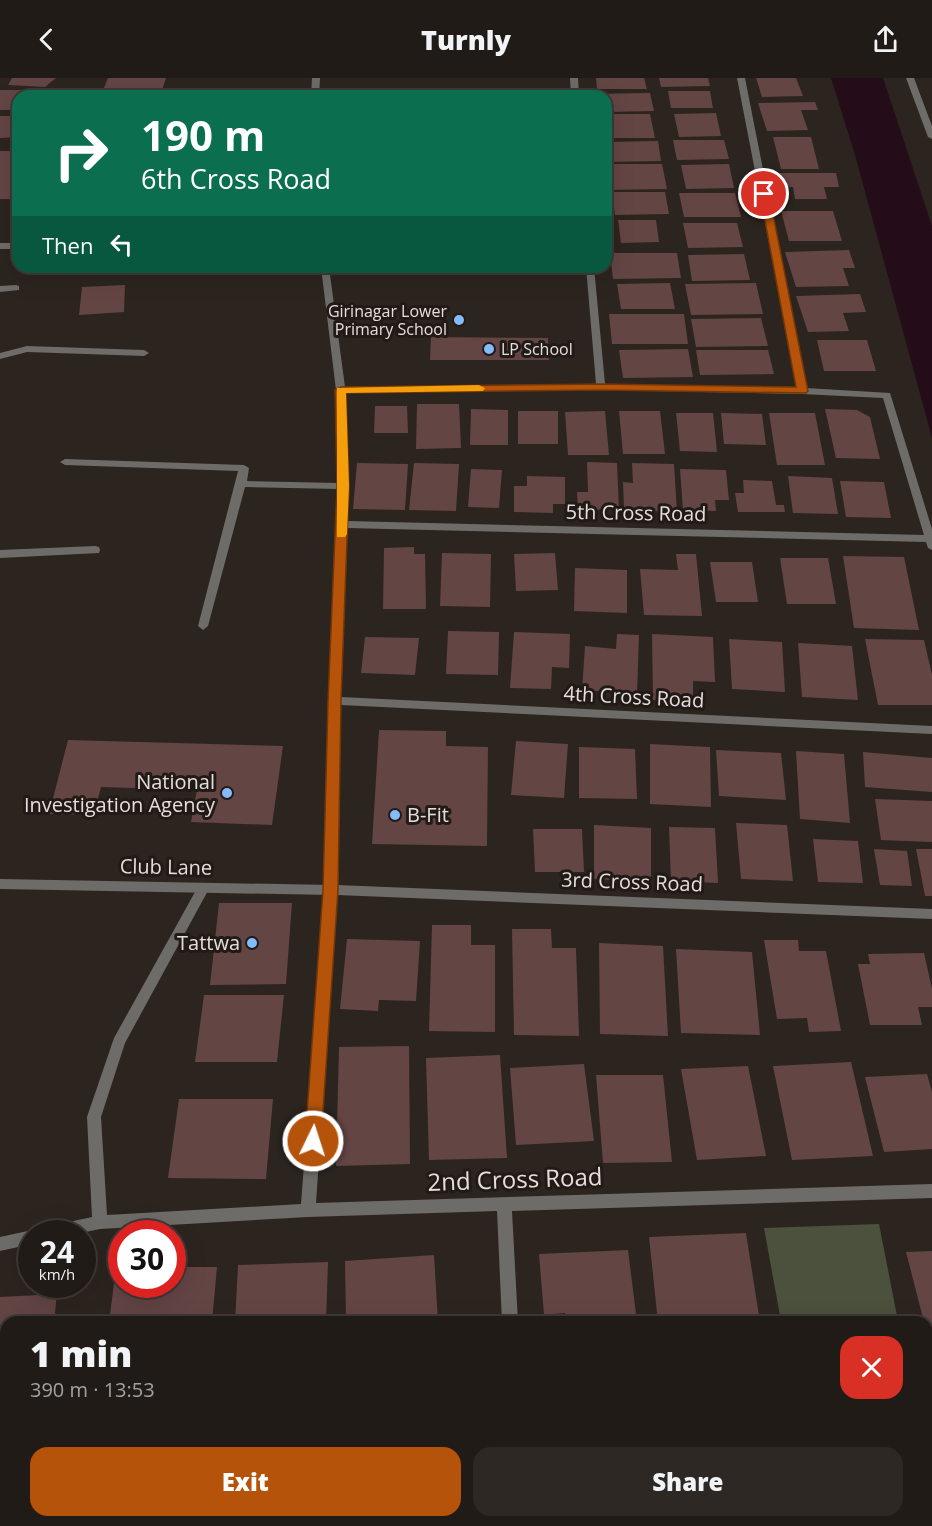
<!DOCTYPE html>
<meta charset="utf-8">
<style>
body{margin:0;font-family:"Open Sans",sans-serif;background:#2d2824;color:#f1f3f6;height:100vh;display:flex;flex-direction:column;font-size:22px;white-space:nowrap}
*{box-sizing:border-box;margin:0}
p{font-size:20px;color:#a2a1a1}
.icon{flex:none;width:33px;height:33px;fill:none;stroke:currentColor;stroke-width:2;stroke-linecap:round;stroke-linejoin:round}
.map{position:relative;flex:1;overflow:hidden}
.drawer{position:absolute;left:0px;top:1238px;width:933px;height:212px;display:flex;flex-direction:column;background:#211b17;border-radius:18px 18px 0 0;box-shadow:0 6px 24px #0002,0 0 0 2px #3e3936}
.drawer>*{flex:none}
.hud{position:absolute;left:12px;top:12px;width:600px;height:183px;border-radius:18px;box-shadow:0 6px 24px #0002,0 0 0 2px #3e3936;background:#0b6e4f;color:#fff;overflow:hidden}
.speed{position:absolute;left:18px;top:1142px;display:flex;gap:12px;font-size:30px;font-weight:700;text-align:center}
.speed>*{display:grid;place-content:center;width:78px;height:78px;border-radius:50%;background:#211b17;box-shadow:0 6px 24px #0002,0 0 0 2px #3e3936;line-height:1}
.speed small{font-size:15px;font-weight:400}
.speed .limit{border:9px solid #d22;background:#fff;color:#111}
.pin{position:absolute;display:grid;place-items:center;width:51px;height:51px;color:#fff;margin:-26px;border:3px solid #fff;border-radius:50%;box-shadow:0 2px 6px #0007}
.me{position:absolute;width:66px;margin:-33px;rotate:4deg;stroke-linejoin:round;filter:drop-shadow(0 0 4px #0008)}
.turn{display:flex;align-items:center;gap:21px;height:126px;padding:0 30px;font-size:27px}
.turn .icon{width:78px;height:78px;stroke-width:2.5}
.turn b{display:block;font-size:42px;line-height:51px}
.then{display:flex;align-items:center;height:57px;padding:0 30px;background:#0003;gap:12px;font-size:22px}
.round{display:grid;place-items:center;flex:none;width:63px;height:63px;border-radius:18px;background:#2d2824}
.headline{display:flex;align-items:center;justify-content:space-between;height:102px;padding:0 30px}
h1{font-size:36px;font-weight:800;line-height:45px}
.cta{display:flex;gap:12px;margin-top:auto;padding:12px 30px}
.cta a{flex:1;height:69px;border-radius:18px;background:#b45309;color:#fff;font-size:24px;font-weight:800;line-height:69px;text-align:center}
.cta a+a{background:#2d2824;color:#f1f3f6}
header{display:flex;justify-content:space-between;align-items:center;height:78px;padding:0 30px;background:#211b17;font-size:27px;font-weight:800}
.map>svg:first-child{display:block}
</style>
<header><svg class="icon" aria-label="back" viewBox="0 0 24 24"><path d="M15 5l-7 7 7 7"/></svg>Turnly<svg class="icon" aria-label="share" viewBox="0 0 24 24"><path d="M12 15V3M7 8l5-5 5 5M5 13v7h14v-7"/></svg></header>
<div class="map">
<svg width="932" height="1448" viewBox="0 0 932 1448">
<rect width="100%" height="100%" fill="#2c241f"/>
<!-- green -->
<path fill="#4c513e" d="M879,1146L898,1243H781L764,1150Z"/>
<!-- water -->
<path fill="#240d19" d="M831,0H883L932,148V360L855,77Z"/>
<!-- building -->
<path fill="#634544" d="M12,0H56L45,9L8,7Z
M108,0H166L160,18L101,17Z
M596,0H644L647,11H597Z
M659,0H708L710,8L661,9Z
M756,0H796L803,18L762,19Z
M0,12H59L58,18H18V32H0Z
M668,13H710L713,30H671Z
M650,15L654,33L606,34V18H591L590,16Z
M815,24L818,32H801L808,52L767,53L758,25Z
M716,35L721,58L679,59L674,36Z
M610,36H650L655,60H614Z
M0,38H18V59L0,60Z
M773,59H811L819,91H781Z
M673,62H724L729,81L677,82Z
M658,63L661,83L606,84V64Z
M0,73H18V121H0Z
M606,86H662L667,111L606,112Z
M729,86L734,110L686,111L681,87Z
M776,95H836L839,109H824L827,121H795L793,109H779Z
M612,114H665L669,136L615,137Z
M679,115H735L741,139H684Z
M781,133H833L842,163H789Z
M618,142H656L659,164L621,165Z
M683,145H737L743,169L688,170Z
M849,172L855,190H843L849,208L796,209L785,174Z
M610,175H677L681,200L613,201Z
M744,176L750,202L692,203L688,177Z
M670,205L675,231H621L617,206Z
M756,205L763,236L691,237L685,206Z
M125,207L124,234L79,237L82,209Z
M860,216L866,234L843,235L849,253L808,254L796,218Z
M609,236H684L688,266H612Z
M761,240L768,268L696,269L691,241Z
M431,259L548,260L549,282H430Z
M817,262H867L876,293H824Z
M688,271L693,299L623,300L619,272Z
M696,272H768L774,296L700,297Z
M417,326H459L461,370L416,371Z
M375,328H407L408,355H374Z
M471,331L508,332V367H470Z
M825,331L857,332L870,339L880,381L836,380Z
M518,333H558V366H518Z
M605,333L609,377H568L565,334Z
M619,333H660L665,376H623Z
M676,335H713L717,374L680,373Z
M721,335L762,336L766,367L724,366Z
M769,335H815L825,387H777Z
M587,384L617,385L619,432L578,431L577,414H588Z
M357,385L408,386L405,432L353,431Z
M414,385L459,386L456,433L409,432Z
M632,385L674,386L677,434L624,432L623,404L633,405Z
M471,391L502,392L499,430L468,429Z
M680,391L726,392L729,422H715L716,433L683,432Z
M527,398L565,399V426H553V435L514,434V408H527Z
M788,398L832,400L838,436L793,435Z
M743,402L772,403L776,427H784L785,434H738L735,415H744Z
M840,403L884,404L891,440L846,439Z
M414,469V476H425L426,531H383L384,470Z
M442,475L491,476L490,529L440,528Z
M555,475L558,512L516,513L514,476Z
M676,476H696L702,538L644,537L640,491L678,492Z
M843,478L904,479L919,552L854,550Z
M780,480H828L836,526H787Z
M710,484H752L758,524H716Z
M575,490L627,492V535L574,533Z
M448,553L499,554L498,597L446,596Z
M514,554L570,556L569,590L552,589L551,611L510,610Z
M617,556L639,557L637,616L582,612L585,568L616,571Z
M652,556L713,559L715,604L693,603V624L653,622Z
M365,559L419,560L415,597L361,595Z
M729,561L782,564L785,614L732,611Z
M865,561L924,562L932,597V627H878Z
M798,565L852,568L858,622L802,619Z
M379,652L446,653V668L488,669L487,768L372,766Z
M68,662L283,668L272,747L191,744L197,712L101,709L94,737L49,736Z
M516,663L568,666L564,720L511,717Z
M650,666L710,669L711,729L650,726Z
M579,669L635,671L637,721L579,720Z
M716,672L781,675L786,722L719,718Z
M796,673L844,676L850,745L800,741Z
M863,674L932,680V714L865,709Z
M875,721L932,723V764L881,762Z
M736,745L787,747L793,803L741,801Z
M594,747L651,750V804L594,801Z
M669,749L715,750L718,805L671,803Z
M533,751H582L584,794H535Z
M813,761L858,763L863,805L818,804Z
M874,771L907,773L912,808L880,807Z
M916,771H932V818H925Z
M219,825H292L286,906L210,907Z
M432,847H471V867H495V954L429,953Z
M512,851H551L552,870H576L579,958L514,957Z
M347,861L420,863L416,923L379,922L378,933L340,931Z
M764,862H798L799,873H826L841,953L809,954L807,940L777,941Z
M599,865L663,868L668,958L600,956Z
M676,871L752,874L760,957L681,955Z
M924,875L932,911V929H918L922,947H870L858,886H870L868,876Z
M204,917H284L277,984H195Z
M409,968L410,1086L336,1088L339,969Z
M500,977L507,1080L429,1082L426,980Z
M851,984L873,1078L792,1082L773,988Z
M584,986L594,1063L516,1067L510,990Z
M748,988L766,1078L697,1082L681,991Z
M927,996L932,1014V1071L884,1074L865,999Z
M596,997H663L672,1084L603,1085Z
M179,1021H273L266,1101L168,1100Z
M746,1155L760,1244H658L649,1159Z
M628,1172L637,1244H566L565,1235L544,1237L539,1176Z
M932,1173V1274L931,1275L927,1258V1244H924L906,1174Z
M434,1177L438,1244H346L345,1183Z
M328,1184L326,1244H235L238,1187Z
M172,1189H217L212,1244H109L116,1190H122V1206H172Z
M57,1216L54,1244H6V1443H33L32,1448H0V1219Z
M98,1443H183L182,1448H98Z
M229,1443H316V1448H229Z
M335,1443H451V1448H335Z
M556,1443H664V1448H557Z
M680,1443H789V1448H681Z
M801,1443H917L918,1447H802Z"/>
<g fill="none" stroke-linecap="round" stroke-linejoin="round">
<!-- service -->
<path fill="#6e6c68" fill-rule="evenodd" d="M0,801L331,807L335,808L337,812L335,816L331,817L0,811Z"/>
<!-- minor -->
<path fill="#6e6c68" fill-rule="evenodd" d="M312,0H320L319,18H311Z
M570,0H578L579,18H571Z
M737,0H745L806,310L890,315L932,451V472L928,470L926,464L347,450L341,619L932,648V656L341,627L337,807L932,831V841L337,817L316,1125L932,1106V1120L512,1133L518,1244H502L497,1133L308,1139L100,1151L81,1155H43L45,1150L50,1148L92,1139L87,1039L114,960L200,805H208L210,809L125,965L101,1039L107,1137L301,1126L325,812L329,623L338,411L245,409L208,548L203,552L198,548L238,393L65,387L60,384L65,381L244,387L249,390L247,403L338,405L336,312L321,189H329L345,309L596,306L586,189H594L605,306L797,310ZM601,312L802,316L883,320L924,457L347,443L346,315Z
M906,0H914L932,48V61L928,59Z
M0,165H18V171H0Z
M16,207L19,208V212L0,214V208Z
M27,268L144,272L149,275L144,278L27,274L0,281V275Z
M95,468L99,469L100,472L99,475L0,480V472Z
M32,1152L38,1155H32V1166L0,1173V1159Z
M512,1443H528V1448H512Z"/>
</g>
<!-- route -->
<path fill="#b45309" stroke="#753606" stroke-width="1.5" d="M764,113L769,116L808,313L806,315L601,312L346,315L349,408L341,623L338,812L321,1063L319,1069L313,1071L307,1069L305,1063L323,812L328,623L337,408L335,312L341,309L601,306L796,309L760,116Z"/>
<!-- slow -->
<path fill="#f59e0b" d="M479,307L485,310L483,313L346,315L349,408L347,456L345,459H337V310Z"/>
<!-- markers -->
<g fill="#84bcfb" stroke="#221a16" stroke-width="2">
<circle cx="459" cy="242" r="6"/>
<circle cx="489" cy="271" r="6"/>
<circle cx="227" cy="715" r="6"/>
<circle cx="395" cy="737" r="6"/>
<circle cx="252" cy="865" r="6"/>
</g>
<g text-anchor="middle" stroke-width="6" stroke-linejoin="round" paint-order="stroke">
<!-- far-poi labels -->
<g font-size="16" fill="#e4dfdc" stroke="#221a16" text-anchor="end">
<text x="447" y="239">Girinagar Lower<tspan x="447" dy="18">Primary School</tspan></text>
<text x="501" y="277" text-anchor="start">LP School</text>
</g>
<!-- street labels -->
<g font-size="20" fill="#e4dfdc" stroke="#221a16">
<text transform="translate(636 435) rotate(1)" y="7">5th Cross Road</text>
<text transform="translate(634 619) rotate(3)" y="7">4th Cross Road</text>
<text transform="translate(166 789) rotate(1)" y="7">Club Lane</text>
<text transform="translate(632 804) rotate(2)" y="7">3rd Cross Road</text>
</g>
<!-- poi labels -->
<g font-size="20" fill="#e4dfdc" stroke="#221a16" text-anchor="end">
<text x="215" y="711">National<tspan x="215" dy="23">Investigation Agency</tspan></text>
<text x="407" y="744" text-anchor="start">B-Fit</text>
<text x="240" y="872">Tattwa</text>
</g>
<!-- near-street labels -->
<g font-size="24" fill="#e4dfdc" stroke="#221a16">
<text transform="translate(515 1102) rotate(-2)" y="8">2nd Cross Road</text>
</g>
</g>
</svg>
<div class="speed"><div>24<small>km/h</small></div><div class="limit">30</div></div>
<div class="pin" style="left:764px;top:116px;background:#d93025"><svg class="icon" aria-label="arrive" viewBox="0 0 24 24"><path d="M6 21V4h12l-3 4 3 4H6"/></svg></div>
<svg class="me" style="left:313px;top:1063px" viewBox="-20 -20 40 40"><circle r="17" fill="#b45309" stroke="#fff" stroke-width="3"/><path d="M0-11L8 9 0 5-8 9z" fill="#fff"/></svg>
<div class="hud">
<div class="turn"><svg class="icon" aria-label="right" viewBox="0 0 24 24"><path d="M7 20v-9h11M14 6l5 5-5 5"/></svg><div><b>190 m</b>6th Cross Road</div></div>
<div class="then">Then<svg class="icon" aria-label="left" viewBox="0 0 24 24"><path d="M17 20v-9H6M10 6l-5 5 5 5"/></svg></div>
</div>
<section class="drawer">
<div class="headline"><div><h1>1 min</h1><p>390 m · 13:53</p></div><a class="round" style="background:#d93025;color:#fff"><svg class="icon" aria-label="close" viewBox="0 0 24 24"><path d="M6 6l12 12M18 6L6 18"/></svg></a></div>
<div class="cta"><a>Exit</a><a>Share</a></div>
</section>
</div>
